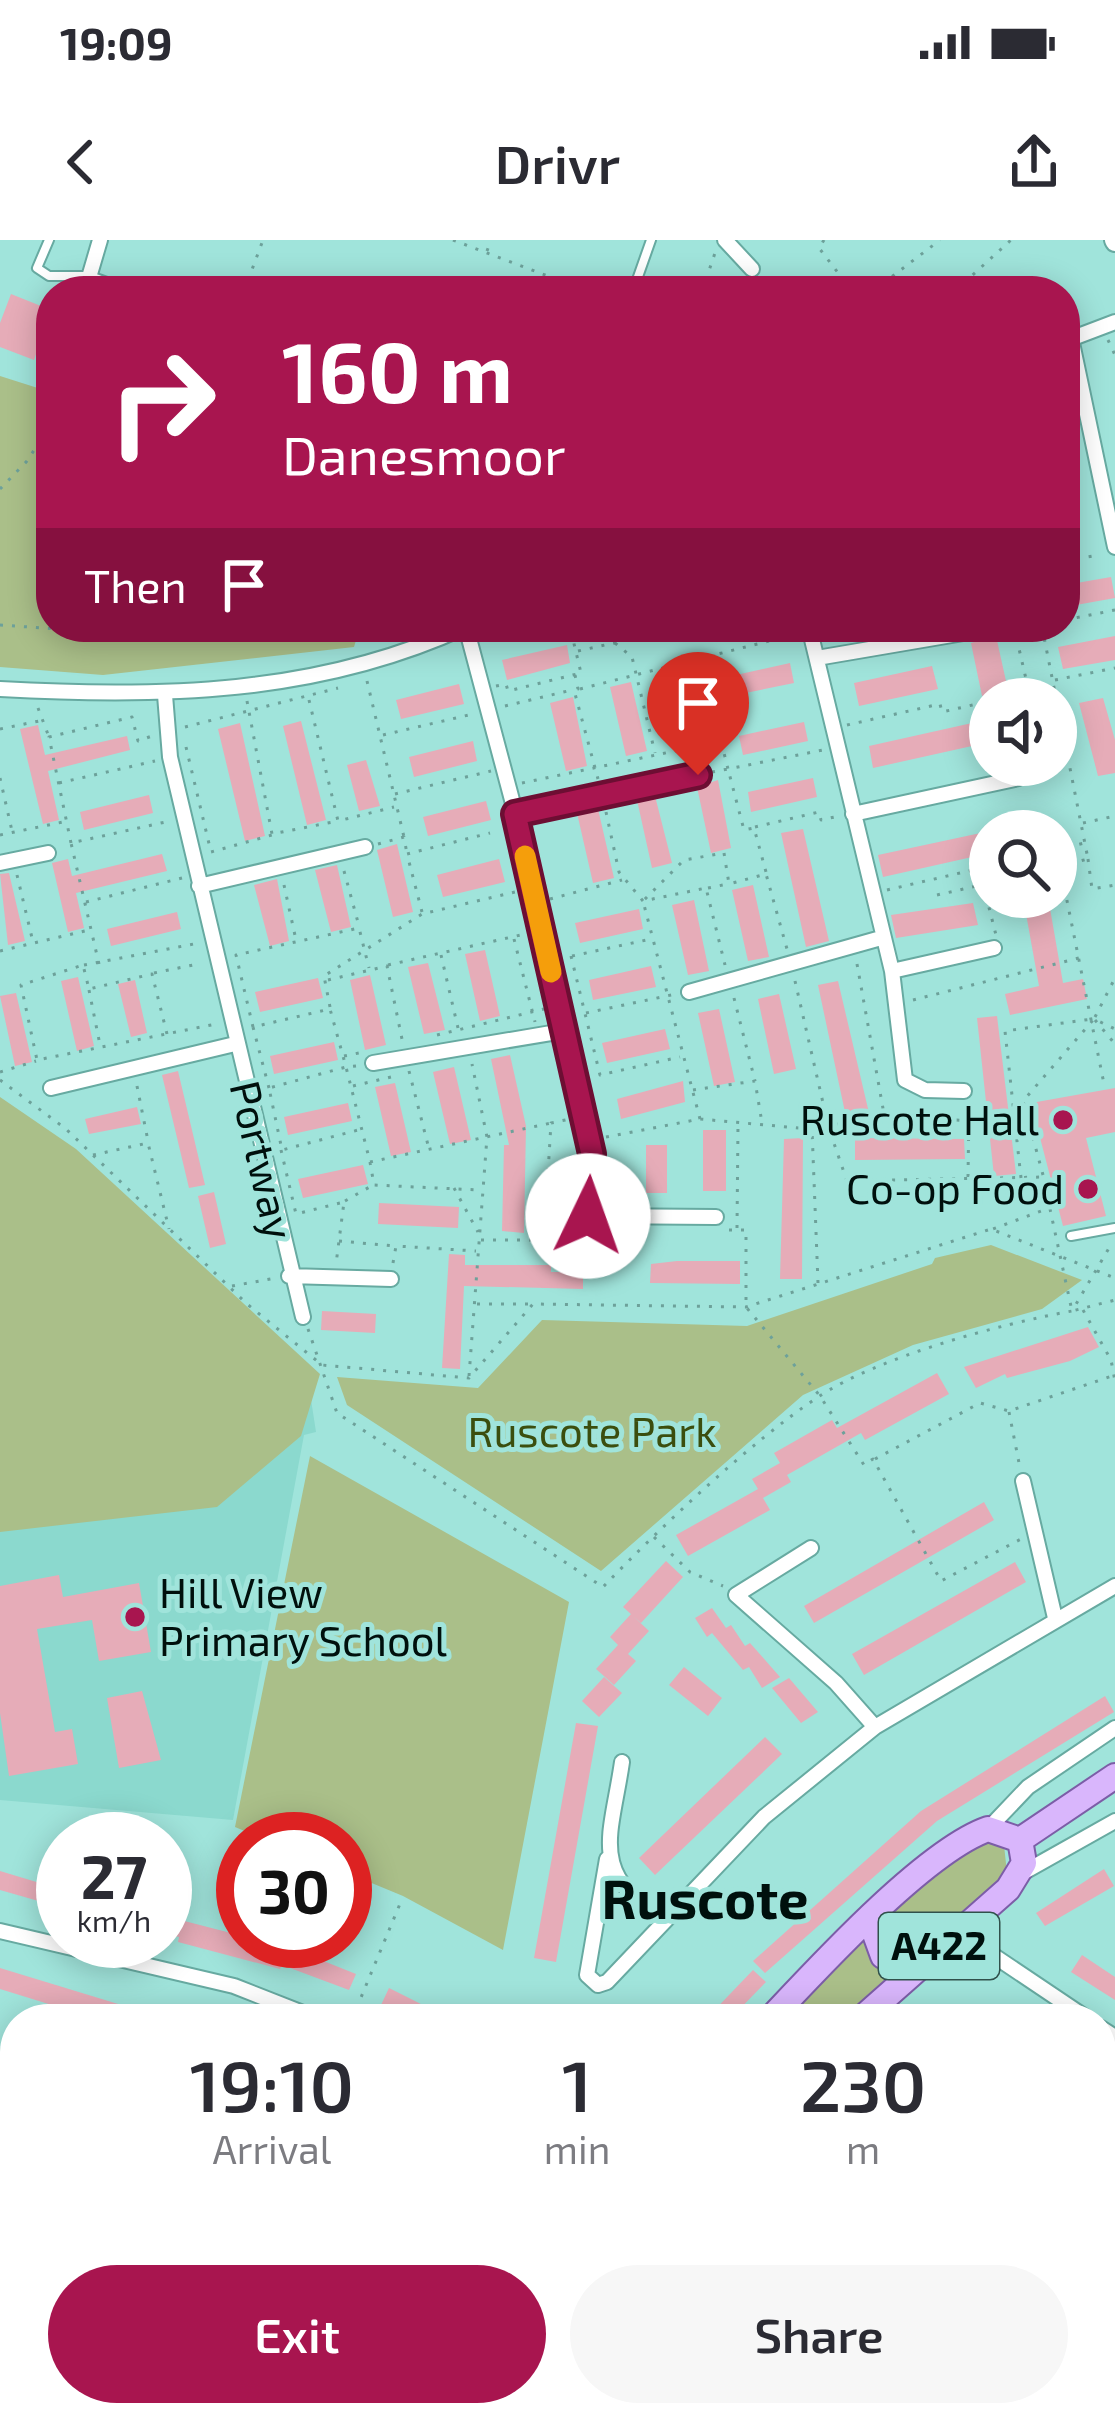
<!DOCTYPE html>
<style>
body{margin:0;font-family:"Exo 2",sans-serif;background:#f7f7f7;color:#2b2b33;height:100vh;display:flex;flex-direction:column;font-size:45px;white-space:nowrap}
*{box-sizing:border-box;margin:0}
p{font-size:39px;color:#7c7c81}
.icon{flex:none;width:66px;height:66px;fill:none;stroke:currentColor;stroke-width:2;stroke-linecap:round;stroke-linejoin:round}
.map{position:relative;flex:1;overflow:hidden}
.details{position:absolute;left:0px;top:1764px;width:1116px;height:423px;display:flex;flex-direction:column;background:#fff;border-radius:48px 48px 0 0;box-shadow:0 6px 30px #0003}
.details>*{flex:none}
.top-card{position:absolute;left:36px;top:36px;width:1044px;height:366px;border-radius:48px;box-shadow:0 6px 30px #0003;background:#a8154f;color:#fff;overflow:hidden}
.tools{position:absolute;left:969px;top:438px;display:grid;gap:24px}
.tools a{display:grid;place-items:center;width:108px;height:108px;border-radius:50%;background:#fff;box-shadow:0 6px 30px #0003;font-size:60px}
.speed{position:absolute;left:36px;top:1572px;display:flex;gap:24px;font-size:60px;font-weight:700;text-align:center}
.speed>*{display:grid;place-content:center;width:156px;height:156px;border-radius:50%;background:#fff;box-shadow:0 6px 30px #0003;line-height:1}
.speed small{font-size:30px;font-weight:400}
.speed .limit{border:18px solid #d22;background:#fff;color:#111}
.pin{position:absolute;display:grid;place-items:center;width:102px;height:102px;color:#fff;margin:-123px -51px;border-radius:50% 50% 50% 0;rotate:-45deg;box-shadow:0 0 12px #0007}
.pin .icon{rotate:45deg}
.me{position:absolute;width:132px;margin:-66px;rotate:3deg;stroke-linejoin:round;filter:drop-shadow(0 0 9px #0008)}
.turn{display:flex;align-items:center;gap:42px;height:252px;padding:0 48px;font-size:54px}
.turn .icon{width:156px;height:156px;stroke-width:2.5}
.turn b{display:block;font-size:84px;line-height:102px}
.then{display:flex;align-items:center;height:114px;padding:0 48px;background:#0003;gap:24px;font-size:45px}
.eta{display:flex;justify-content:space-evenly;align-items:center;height:204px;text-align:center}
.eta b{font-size:72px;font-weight:600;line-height:84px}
.action{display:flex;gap:24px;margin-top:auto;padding:24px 48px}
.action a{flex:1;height:138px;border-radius:72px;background:#a8154f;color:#fff;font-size:48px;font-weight:600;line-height:138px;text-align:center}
.action a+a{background:#f7f7f7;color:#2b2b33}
.status{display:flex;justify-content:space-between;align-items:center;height:84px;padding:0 60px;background:#fff;direction:ltr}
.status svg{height:33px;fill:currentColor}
header{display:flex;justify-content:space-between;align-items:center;height:156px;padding:0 48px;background:#fff;font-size:54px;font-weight:600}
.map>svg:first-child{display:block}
</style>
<div class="status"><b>19:09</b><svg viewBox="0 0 49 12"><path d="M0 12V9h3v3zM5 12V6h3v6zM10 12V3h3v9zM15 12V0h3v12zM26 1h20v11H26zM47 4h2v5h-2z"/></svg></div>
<header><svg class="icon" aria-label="back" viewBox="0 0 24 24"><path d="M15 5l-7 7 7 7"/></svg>Drivr<svg class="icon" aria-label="share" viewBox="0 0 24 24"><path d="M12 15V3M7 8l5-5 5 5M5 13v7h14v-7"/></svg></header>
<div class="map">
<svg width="1115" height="2185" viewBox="0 0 1115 2185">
<rect width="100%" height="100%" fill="#a0e4db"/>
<!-- built -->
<path fill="#8bd9ce" d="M0,868L310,1153L316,1192L304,1195L233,1580L0,1560Z"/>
<!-- green -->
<path fill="#aabf89" d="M51,133V387H360L354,407L103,435L0,427V136L44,150Z
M0,857L76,909L320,1134L301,1196L217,1267L0,1292Z
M991,1005L1082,1040L1042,1069L913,1105L803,1155L601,1331L347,1165L337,1137L478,1148L542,1080L747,1086L932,1024L935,1018Z
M310,1216L569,1362L503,1710L403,1656L345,1632V1599H264L235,1587Z
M987,1600L1004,1605L1007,1633L918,1711H893L883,1686L886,1676L962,1613Z
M863,1693L873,1717L896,1730L847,1779H776Z"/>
<!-- building -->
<path fill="#e6acb8" d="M11,54L51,70L34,120L0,107V83Z
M1111,337L1115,358L1065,367V345Z
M996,396L1008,450L982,456L971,403Z
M1115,396V420L1063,429L1058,407Z
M567,405L570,423L507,440L502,420Z
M790,423L794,443L731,456L727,437Z
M932,426L938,449L859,466L854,443Z
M691,428L708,498L684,503L669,432Z
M631,442L647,511L626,516L610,447Z
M459,444L464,464L401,479L396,460Z
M573,457L587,526L566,531L550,463Z
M1103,458L1115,500V533L1098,536L1079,463Z
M990,479V502L873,528L869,506Z
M301,481L326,580L307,585L283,486Z
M804,482L808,501L743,515L739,496Z
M240,483L265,596L245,601L218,489Z
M38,485L45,515L127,496L130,510L48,531L59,580L43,584L20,489Z
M473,501L477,521L414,537L409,517Z
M366,520L380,566L359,571L347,525Z
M813,538L817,557L751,572L748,552Z
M718,540L731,608L711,613L697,547Z
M149,555L153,573L84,590L80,572Z
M655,556L672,623L652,628L637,560Z
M486,561L491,580L428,596L423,577Z
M598,569L614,638L593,643L577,573Z
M803,589L829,701L806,707L781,593Z
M990,591V613L883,637L878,615Z
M397,604L413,672L393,677L377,610Z
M162,614L167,631L76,653L84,688L68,692L52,623L68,619L72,636Z
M499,619L505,642L443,657L437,635Z
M337,625L351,687L331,692L315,630Z
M9,633L25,701L8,705L0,634Z
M277,639L289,701L270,706L254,645Z
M753,645L769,717L748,721L732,650Z
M1023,657H1048L1063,743L1083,739L1087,759L1010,775L1005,754L1039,746Z
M694,660L709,731L688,735L672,665Z
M973,663L978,685L896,698L891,675Z
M639,669L643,689L580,703L575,683Z
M177,672L181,689L111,706L107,689Z
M485,710L500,776L480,781L465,714Z
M428,723L445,790L424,794L408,727Z
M651,726L656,747L593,760L589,740Z
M370,735L386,805L365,810L350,740Z
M78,737L94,806L77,811L61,741Z
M318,738L323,758L260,772L255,752Z
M135,740L147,793L131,797L118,744Z
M838,741L869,873L846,877L818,745Z
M16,753L32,822L15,826L0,756Z
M779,754L796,829L774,834L758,759Z
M719,769L735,842L714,846L698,773Z
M997,776L1016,934L994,936L977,778Z
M665,789L670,809L607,823L602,803Z
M334,802L338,820L274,834L270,816Z
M510,815L526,886L524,993L502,991L504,905H509L491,819Z
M454,827L471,900L450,904L433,832Z
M178,831L205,945L189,948L162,835Z
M683,841L685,862L621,879L617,859Z
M395,843L411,912L391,916L375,847Z
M1115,848V892L1086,898L1106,976L1063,986L1031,863Z
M348,863L352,881L288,895L284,877Z
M137,867L141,884L89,894L85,879Z
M703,890H726V951H703Z
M803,898L802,1039H780L784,899Z
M855,898L964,899L965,919L855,920Z
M646,905H667V953H646Z
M363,925L368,944L303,958L298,939Z
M214,952L226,1004L210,1008L198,956Z
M379,963L459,967L458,988L378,984Z
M449,1014L465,1015V1025H551V1032H583V1049L464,1046L460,1129L442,1128Z
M677,1021H740V1044L650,1043L651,1024Z
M322,1071L376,1074L375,1093L321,1090Z
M1088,1087L1099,1107L1070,1121L1007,1138L1005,1134L976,1148L964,1127Z
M937,1133L949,1154L865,1200L861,1193L787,1235L791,1242L763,1258L770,1270L688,1316L676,1295L758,1249L752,1239L780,1223L774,1213L832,1180L837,1188Z
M984,1262L994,1280L814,1383L804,1366Z
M666,1321L683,1337L641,1383L623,1367Z
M1015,1322L1026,1342L864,1435L852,1414Z
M59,1335L63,1357L139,1343L151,1412L99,1421L92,1380L37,1389L55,1492L72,1489L78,1524L9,1536L0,1473V1346Z
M712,1368L726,1388L731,1385L745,1406L750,1403L780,1437L762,1448L749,1427L743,1430L712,1393L707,1397L695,1378Z
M631,1374L649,1391L628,1414L636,1421L614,1445L596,1429L618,1405L610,1397Z
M684,1427L722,1458L708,1476L669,1445Z
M604,1437L622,1453L599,1477L582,1461Z
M789,1438L818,1472L801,1483L772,1448Z
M142,1451L161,1520L119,1528L107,1458Z
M1105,1456L1114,1472L937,1581L765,1733L753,1721L921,1571Z
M576,1483L598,1486L556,1722L534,1718Z
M765,1497L782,1514L655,1635L639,1618Z
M1104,1629L1114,1646L1045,1686L1036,1673Z
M0,1631L63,1650V1668L0,1650Z
M165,1676L296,1710L356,1734L349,1750L282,1725L280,1729L178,1702L179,1697L165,1694Z
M1082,1715L1115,1737V1760L1071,1732Z
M0,1728L151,1774L150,1779H97L0,1749Z
M753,1730L766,1742L730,1779H706Z
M389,1748L415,1761L450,1779H410L381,1765Z"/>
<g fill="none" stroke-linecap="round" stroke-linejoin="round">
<!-- service casing -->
<g stroke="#67aaa1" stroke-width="12">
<path id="service" d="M49,0L37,28L49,36H90L132,51
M633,51L651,0
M1071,996L1115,988
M1115,2097L1109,2109L1115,2119
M1098,2185V2172"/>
</g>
<!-- minor casing -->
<g stroke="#67aaa1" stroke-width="18">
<path id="minor" d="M725,0L752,29
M85,51L100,0
M1071,98L1115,307
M1065,101L1115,82
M466,387L516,575L592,914L588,976L716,977
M809,387L892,731L905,840L925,850L964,851
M817,418L987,389
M0,449C159,458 317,455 465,387
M165,455L170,517L303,1077
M853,574L1019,538
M516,575L698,535
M0,623L48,613
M199,646L365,607
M892,731L994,708
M689,752L881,698
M373,823L563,791
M51,848L235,804
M289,1036L391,1039
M1023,1241L1055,1378
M811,1308L736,1355L836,1443L875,1487
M622,1522C611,1598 588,1631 663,1680
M988,1589L1028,1547L1115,1488
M607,1619L587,1735L598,1745L607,1742L764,1577L875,1487L1115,1346
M1019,1635L1115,1581
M0,1691L234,1746L318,1779
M957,1691L1088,1779
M1101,1788L1115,1797
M1101,1871L1115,1846
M1101,1941L1115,1955
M357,2185L363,2172
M857,2185L912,2174L927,2185"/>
</g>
<!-- tertiary casing -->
<g stroke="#67aaa1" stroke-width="22">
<path id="tertiary" d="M1114,0L1115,2"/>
</g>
<!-- primary casing -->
<g stroke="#7c5da7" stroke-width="28">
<path id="primary" d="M1020,1600L1115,1536
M880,1670L875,1694L883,1716L909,1723L923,1718
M770,1779C818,1728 925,1611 988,1589L1020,1600L1024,1623L1008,1649L861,1779
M0,1984L15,1988
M371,2172L413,2184
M459,2172L469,2185"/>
</g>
<!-- path -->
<path stroke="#6da19a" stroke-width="3" stroke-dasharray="3 9" stroke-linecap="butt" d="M453,0L587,51
M824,0L819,8L852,51
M487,11L491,0
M251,40L284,51
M244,51L263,0
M531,51L537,36
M702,51L715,13
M873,51L940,0
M955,51L1011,0
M1108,100L1115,115
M0,249L27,221L51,184
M1065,253L1084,249
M1065,321L1099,315
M1065,380L1115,370
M0,385L159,396L298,393L316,387
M1014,387L1029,452
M1042,387L1088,619L1060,626L1104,844
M632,390L650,387
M615,403L632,417L655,513
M578,411L632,399L630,387
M701,421L728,529L823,510
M575,435L578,449L574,450L598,539
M1055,440L1115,428
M367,441L404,597
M496,446L506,444L508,451L581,433L570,387
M580,449L777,399
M997,459L1054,446
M309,460L338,581L394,567
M247,461L272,594L338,581
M505,466L572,450
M38,468L49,497
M847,485L940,464L942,472L990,461
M185,487L338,448
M0,489L44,480
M383,495L473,474
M186,507L211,612L272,595
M712,532L728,529L744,590L754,588L766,632
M0,538L12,591
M59,543L155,521
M522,543L718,502
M395,554L491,531
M606,572L619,632L643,661L706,648L725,725
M1083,583L1115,576
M755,587L819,572L821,580L839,576
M0,595L63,582
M71,603L49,497L132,477L138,501L152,496
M378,604L404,597L407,614
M1056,610L1084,603
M1088,619L1092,649L1115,645
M344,631L359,686
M17,635L33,702
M983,644L996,695
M284,645L296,700
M708,648L728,644
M887,650L990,626
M937,655L990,643
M550,659L622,640
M86,662L182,638
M422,672L407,614L490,593
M514,699L535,782
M0,711L89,690
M441,715L458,788
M571,716L600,835L680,817
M572,716L651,699
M99,724L71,603L170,581
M857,724L884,874
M84,725L199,703
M388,725L525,694
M154,733L193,725
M328,740L387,726L403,804
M795,741L829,889L847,941L1044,937L1049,968L993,989
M89,750L100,805
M734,758L755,841
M913,760L1079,718
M330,767L324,736L422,674L515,652
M586,773L676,754
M1095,777L1115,738
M1095,780L1115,804
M253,787L236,715L359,688L369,728
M167,794L152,734L89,749L83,725L21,745L37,820C97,808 156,796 216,784
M437,795L544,769
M344,816L364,812
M356,826L346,827L370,922L551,883
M409,831L429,909
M0,832L36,821
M0,840L66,889L247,1064L322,1125L469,1138L533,1064L746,1067L991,989L1115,1038
M137,846L148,901
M353,846L391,837
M269,848L253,787L330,769L346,827L269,848L282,910L362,889
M693,850L755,841L762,883
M700,879L643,661L684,620L724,613L729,644L766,634L787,709
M606,897L700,879L810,889
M281,910L296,974L344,962L336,1024
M93,915L148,903L169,989
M370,922L374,945L479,950
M549,934L576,935
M1043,935L1023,861L1094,779L1115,789
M968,937L969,869
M1021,938L1005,791L1092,779
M454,948L478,992
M345,961L373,945
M1050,969L1072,1071L1115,1060
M737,988L738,884
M729,990H746V1067L820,1156L864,1225L873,1219L941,1341L1021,1299
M481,1000H544L551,883L570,879
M339,1001L394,1006
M393,1023L396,1006L476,1011
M818,1043L812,889L885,875L969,881
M232,1046L276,1038
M477,1064H531
M1083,1070L1111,1120L1115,1141
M308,1089L337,1173L603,1347C662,1286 748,1204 818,1157C878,1117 1000,1084 1072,1071L1112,1003
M469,1136L487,897L472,824
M1009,1172L1020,1228
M875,1219L980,1163L1009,1171L1115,1135
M654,1297L690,1332L723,1346
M352,1779L402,1659
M0,2017L15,2022
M0,2025L5,2009
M296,2172L311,2185
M491,2175L503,2185
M515,2185L526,2172
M1004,2185L1008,2172"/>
<!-- service -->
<use href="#service" stroke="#fff" stroke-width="8"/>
<!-- minor -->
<use href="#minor" stroke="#fff" stroke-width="14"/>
<!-- tertiary -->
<use href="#tertiary" stroke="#fff" stroke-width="18"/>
<!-- primary -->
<use href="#primary" stroke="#d9b6fc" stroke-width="24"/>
</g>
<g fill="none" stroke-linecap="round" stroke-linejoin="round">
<!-- route casing -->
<g stroke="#6d0e33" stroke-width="30">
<path id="route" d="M588,976L592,914L515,574L698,535"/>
</g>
<!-- route -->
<use href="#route" stroke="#a8154f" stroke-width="21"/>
<!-- slow -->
<path stroke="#f59e0b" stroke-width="21" d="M525,616L551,732"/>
</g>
<!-- markers -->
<g fill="#a8154f" stroke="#a0e4db" stroke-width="4.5">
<circle cx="1063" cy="880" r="12"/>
<circle cx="1088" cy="949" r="12"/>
<circle cx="135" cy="1377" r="12"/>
</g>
<g text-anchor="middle" stroke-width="10" stroke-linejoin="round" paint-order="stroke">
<!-- shield labels -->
<rect fill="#a0e4db" stroke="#30504b" stroke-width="3" x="879" y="1673" width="120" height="66" rx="9"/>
<g font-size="39" font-weight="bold" fill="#00100d">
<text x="939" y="1720">A422</text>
</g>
<!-- poi labels -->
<g font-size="42" fill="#00100d" stroke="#a0e4db" text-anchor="end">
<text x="1039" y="895">Ruscote Hall</text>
<text x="1064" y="964">Co-op Food</text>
<text x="159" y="1368" text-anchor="start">Hill View<tspan x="159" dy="48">Primary School</tspan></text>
</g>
<!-- street labels -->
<g font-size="42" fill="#00100d" stroke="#a0e4db">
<text transform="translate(262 920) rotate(77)" y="15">Portway</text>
</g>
<!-- park labels -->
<g font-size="42" fill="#3b4e0e" stroke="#a0e4db">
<text x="592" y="1207">Ruscote Park</text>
</g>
<!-- district labels -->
<g font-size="54" font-weight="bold" fill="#00100d" stroke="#a0e4db">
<text x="705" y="1679">Ruscote</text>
</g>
</g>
</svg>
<div class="tools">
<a><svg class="icon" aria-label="sound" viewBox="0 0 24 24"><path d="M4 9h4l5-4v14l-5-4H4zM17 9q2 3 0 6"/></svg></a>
<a><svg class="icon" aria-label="search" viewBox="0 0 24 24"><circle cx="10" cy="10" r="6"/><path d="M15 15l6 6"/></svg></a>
</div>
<div class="speed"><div>27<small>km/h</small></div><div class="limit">30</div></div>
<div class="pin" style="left:698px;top:535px;background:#d93025"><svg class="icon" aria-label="arrive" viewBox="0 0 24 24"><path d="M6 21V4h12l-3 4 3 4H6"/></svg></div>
<svg class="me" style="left:588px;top:976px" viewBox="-20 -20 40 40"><circle r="19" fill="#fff"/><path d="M0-13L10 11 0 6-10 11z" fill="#a8154f"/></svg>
<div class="top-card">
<div class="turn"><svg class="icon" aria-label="right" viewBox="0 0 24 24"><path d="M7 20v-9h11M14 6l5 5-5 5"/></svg><div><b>160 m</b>Danesmoor</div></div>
<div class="then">Then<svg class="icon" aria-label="arrive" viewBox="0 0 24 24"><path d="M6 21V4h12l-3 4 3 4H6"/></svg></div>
</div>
<section class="details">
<div class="eta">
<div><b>19:10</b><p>Arrival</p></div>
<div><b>1</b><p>min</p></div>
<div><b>230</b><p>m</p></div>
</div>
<div class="action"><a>Exit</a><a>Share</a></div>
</section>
</div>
